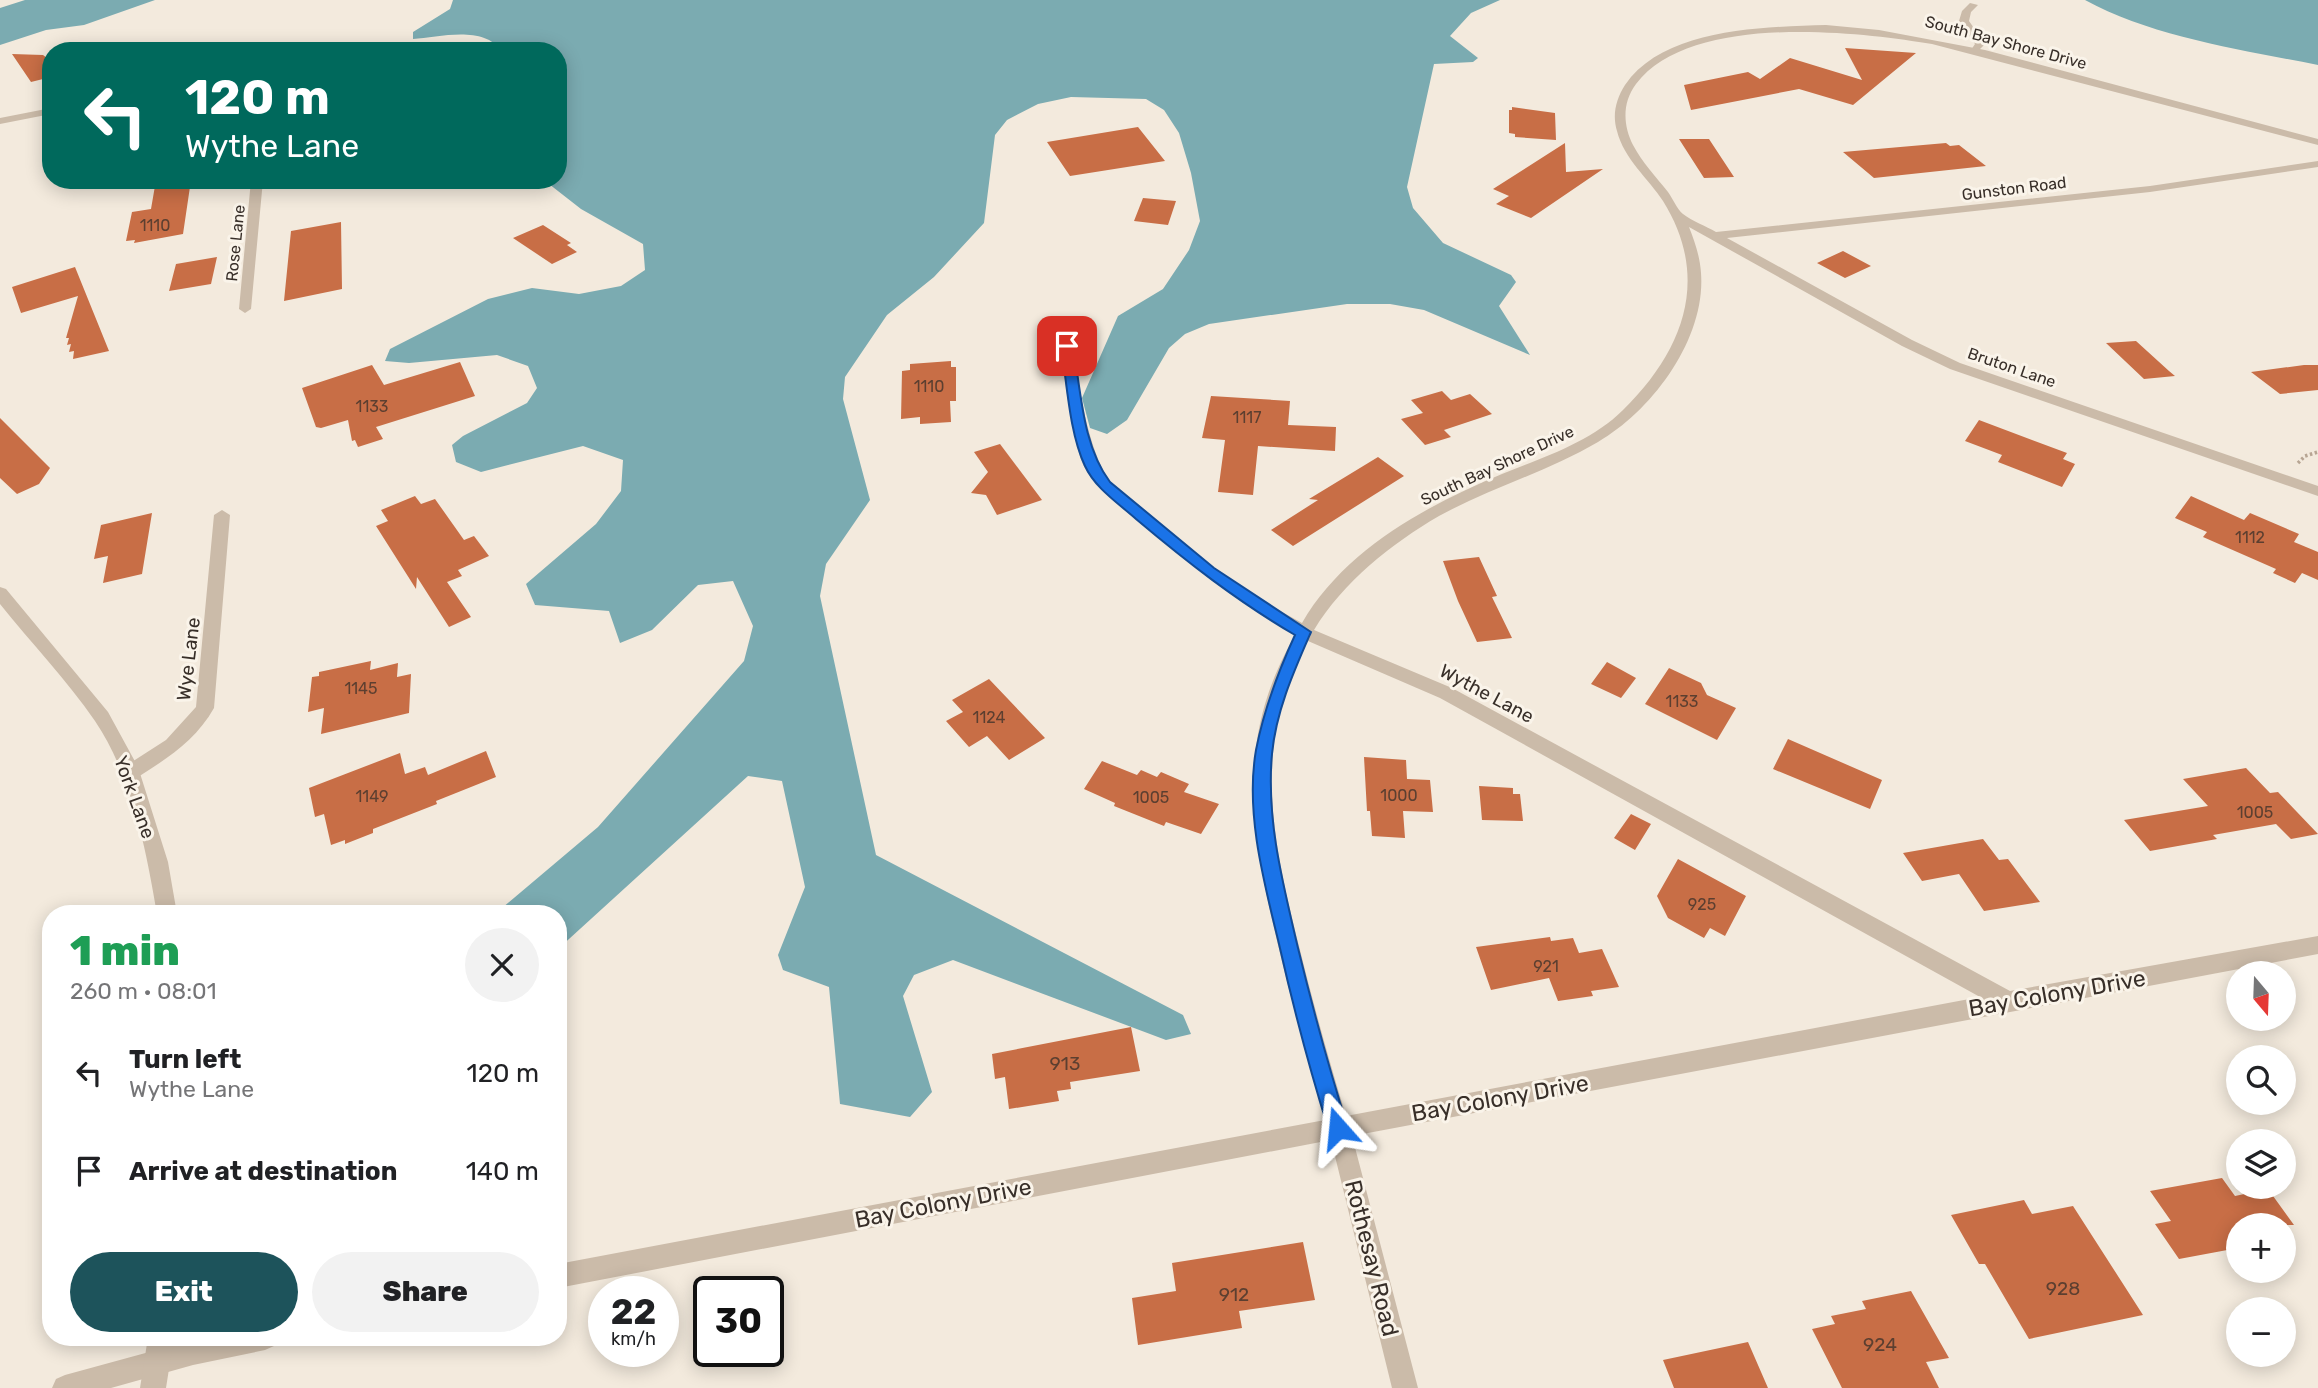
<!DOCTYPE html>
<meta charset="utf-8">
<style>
body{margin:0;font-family:Rubik,sans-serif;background:#f2f2f2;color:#202124;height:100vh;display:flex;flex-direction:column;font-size:26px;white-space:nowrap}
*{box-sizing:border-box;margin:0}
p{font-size:23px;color:#757577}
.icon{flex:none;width:38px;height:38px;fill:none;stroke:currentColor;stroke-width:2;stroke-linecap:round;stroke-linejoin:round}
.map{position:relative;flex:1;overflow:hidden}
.sheet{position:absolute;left:42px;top:905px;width:525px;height:441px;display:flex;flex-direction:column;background:#fff;border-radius:28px;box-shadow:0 4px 18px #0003}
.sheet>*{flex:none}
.hud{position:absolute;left:42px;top:42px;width:525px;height:147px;border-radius:28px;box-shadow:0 4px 18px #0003;background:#00695c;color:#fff;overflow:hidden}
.needle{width:46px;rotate:161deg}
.tools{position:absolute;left:2226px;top:961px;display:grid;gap:14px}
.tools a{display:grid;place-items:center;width:70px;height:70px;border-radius:50%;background:#fff;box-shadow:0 4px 18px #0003;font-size:35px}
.speed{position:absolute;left:588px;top:1276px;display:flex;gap:14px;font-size:35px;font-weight:700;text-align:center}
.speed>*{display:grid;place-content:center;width:91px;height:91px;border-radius:50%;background:#fff;box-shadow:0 4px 18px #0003;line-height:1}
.speed small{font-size:18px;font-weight:400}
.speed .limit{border:4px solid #111;border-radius:10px;background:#fff;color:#111}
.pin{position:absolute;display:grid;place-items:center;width:60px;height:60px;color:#fff;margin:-30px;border-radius:14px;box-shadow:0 4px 10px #0006}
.me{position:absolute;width:77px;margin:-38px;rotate:342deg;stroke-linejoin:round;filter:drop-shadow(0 0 5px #0008)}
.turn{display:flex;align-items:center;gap:24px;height:147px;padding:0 28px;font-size:32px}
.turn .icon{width:91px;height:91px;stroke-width:2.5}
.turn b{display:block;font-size:49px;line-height:60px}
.round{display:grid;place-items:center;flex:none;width:74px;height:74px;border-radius:37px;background:#f2f2f2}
.head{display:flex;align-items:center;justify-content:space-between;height:119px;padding:0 28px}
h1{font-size:42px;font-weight:800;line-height:52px;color:#1e9e55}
.cta{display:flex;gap:14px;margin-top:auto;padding:14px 28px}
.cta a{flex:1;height:80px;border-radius:42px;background:#1d535b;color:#fff;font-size:28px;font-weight:800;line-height:80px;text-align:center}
.cta a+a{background:#f2f2f2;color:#202124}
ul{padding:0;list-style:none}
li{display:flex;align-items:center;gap:21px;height:98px;padding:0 28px}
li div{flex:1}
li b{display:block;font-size:26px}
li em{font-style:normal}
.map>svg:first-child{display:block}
</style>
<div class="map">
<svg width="2318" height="1388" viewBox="0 0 2318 1388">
<rect width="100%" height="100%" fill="#f3eadd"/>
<!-- water -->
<path fill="#7babb1" d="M25,0H155L84,25L46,30L0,45V8Z
M453,0H1500L1471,13L1450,36L1478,58L1473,62L1434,64L1407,187L1413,208L1443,243L1511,275L1516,282L1499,306L1530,355L1424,310L1390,304H1347L1209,324L1185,334L1169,348L1127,420L1107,434L1090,428L1082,398L1118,316L1163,289L1189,250L1200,221L1191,173L1179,133L1164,110L1146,99L1071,97L1038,104L1007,120L995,135L984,223L934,277L887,315L845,377L843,399L870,500L826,564L820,596L876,855L1183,1015L1191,1034L1166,1040L953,960L914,975L903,996L932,1092L910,1117L840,1104L829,987L783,970L778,955L805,887L782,781L748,776L558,949V914L496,913L598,827L744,661L753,626L733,581L698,585L652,630L620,643L609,611L535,605L526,584L596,524L621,491L623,460L583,446L481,472L456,462L452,445L463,436L527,403L537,388L528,366L497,355L409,363L385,361L390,349L488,299L532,288L579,294L621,286L645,270L643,244L581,209L549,184L547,180H558V51H501C485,25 439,37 413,39V32L450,9Z
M2085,0H2318V65C2243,50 2152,37 2085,0Z"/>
<!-- building -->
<path fill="#c86e46" d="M1845,48L1916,53L1853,105L1799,89L1691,110L1684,85L1748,72L1760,79L1790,58L1862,80Z
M12,54L43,55L51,61V77L31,82Z
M1512,107L1555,113L1556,140L1515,137V134L1509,133V110H1512Z
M1138,127L1165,161L1070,176L1047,142Z
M1679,139H1709L1734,177L1704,178Z
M1565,143L1566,172L1603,169L1531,218L1496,204L1509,196L1493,189Z
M1946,143L1950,146L1959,145L1986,166L1874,178L1843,152Z
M156,180H191L183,234L134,243L135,240L126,241L132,212L151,209Z
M1143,198L1176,201L1168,225L1134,221Z
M341,222L342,289L284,301L291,231Z
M543,225L571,243L567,245L577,252L552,264L513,238Z
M1843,251L1871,266L1845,278L1817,263Z
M217,257L211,284L169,291L176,264Z
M75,267L109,351L73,359L74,351L69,352L71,344L67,345L69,338H66L78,296L21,313L12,287Z
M2136,341L2169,371L2175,376L2144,379L2106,343Z
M951,361V367H956V401H950L951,422L920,424V417L901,419L902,371L910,370V364Z
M460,362L475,396L376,427L383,439L358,447L355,440L352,441L348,420L321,428L316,427L302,388L372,365L384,385Z
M2304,365H2318V390L2280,394L2251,372Z
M1442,391L1451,400L1470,394L1492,414L1444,430L1451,437L1425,445L1401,419L1423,413L1411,400Z
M1211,396L1290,401L1288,425L1336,427L1335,451L1258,446L1253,495L1218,492L1225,440L1202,438Z
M0,418L50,468L39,484L17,494L0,478Z
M1979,420L2067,453L2063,459L2075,464L2062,487L1998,462L2002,455L1965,441Z
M1000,444L1042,500L997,515L986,495L971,493L988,472L974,452Z
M1378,457L1404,476L1293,546L1271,530L1318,500L1309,499Z
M415,496L421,504L435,499L464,540L474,536L489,556L458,570L462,576L447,582L471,617L449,627L417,577L416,589L376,526L388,521L381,510Z
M2191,496L2244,520L2250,513L2299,534L2294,542L2318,552V580L2302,573L2295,583L2273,573L2276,569L2203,537L2207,532L2175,518Z
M152,513L142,574L103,583L108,556L94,559L101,525Z
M1479,557L1497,596L1492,597L1512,638L1477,642L1458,601L1443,561Z
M371,661L370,670L398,663L397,677L411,674L409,713L321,734L324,708L308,712L312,677L319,676V672Z
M1607,662L1636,678L1621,698L1591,684Z
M1669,668L1701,683L1707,695L1736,708L1717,740L1645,704Z
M989,679L1045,738L1009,760L987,736L969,747L946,721L963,712L952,700Z
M1788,739L1882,780L1870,809L1773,769Z
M486,751L496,777L436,801L437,804L373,829V833L345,844V840L331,845L324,814L315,817L309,788L400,753L405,774L425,767L428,775Z
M1364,757L1406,760L1407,779L1430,780L1433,812L1403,811L1405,838L1372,836L1370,811H1367Z
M1102,761L1137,775L1141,770L1157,777L1161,772L1189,784L1184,792L1219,804L1201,834L1166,822L1164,826L1114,806L1115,803L1084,789Z
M2246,768L2270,793L2278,792L2318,834L2291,839L2276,824L2213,835L2217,839L2150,851L2124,820L2208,806L2183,779Z
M1479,786L1513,788V794H1520L1523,821L1482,820Z
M1631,814L1651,824L1635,850L1614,838Z
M1983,839L1999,860L2008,859L2040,902L1984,911L1959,874L1922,881L1903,853Z
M1678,859L1746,896L1725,936L1710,928L1704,938L1668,918L1657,896Z
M1550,937L1551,941L1573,938L1579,953L1602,949L1619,987L1591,991L1593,996L1558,1001L1549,978L1491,990L1476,947Z
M1131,1027L1140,1071L1070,1082L1071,1089L1057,1091L1059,1101L1009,1109L1005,1077L995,1079L992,1054Z
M2222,1178L2235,1196L2268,1189L2294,1225H2238V1248L2179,1259L2155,1224L2171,1221L2150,1191Z
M2024,1200L2032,1214L2073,1206L2143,1315L2029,1339L1985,1264H1979L1951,1215Z
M1303,1242L1315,1300L1239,1311L1242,1328L1138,1345L1132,1298L1176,1291L1172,1263Z
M1911,1291L1949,1358L1926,1362L1939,1388H1842L1812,1329L1835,1324L1831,1316L1866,1309L1862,1301Z
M1748,1342L1768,1388H1674L1663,1360Z"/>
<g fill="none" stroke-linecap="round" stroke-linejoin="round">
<!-- path -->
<path stroke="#b7a593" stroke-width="3.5" stroke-dasharray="2.5 2.5" stroke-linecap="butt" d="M2298,463L2305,456L2318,452"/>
<!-- service -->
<path fill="#cbbba9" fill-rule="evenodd" d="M1970,3L1978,5L1971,12L1969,21L1985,44L1976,53L1971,50L1975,44L1959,21L1962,11Z"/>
<!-- minor -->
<path fill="#cbbba9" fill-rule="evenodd" d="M1826,25L1879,30L1985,50L2318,139V145L1932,44C1855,31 1690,13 1636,84C1622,103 1623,125 1633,145C1642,162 1656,177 1668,192C1673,199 1677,209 1683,214C1692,221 1706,226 1716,232L2150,186L2318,161V167L2150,192L1727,238L1912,340L1960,363L2318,486V496L1950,369L1902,346L1689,227C1695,242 1700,257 1701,273C1706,339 1652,411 1598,442C1547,472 1490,488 1439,516C1391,544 1343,582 1314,630L1452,688L2010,991L2318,936V954L1352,1136L1418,1388H1392L1331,1140L558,1288V1264L1325,1120C1308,1062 1292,1003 1278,945C1251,832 1234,741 1295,635C1235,600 1191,566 1138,521C1119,505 1098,490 1085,468C1072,444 1060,355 1061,326L1068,322L1075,326C1073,367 1087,449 1110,482L1214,568L1259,599L1302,623C1344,550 1427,505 1502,474C1544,457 1591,442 1623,410C1684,350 1711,278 1663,201C1648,178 1624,159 1617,131C1612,115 1616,99 1625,85C1664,28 1763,27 1826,25ZM1308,641L1440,698L1980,997L1346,1116C1329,1060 1313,1003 1299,946C1272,839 1251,744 1308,641Z
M51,108V114L0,124V118Z
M251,180H263L251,309L245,313L239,309Z
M222,510L230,515L214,708C196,740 168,758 138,777L131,779L124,777L122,772L124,767L166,740L196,707L214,515Z
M204,1337H278L274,1346L265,1350L193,1365L111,1388H52L56,1379L65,1375Z"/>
<!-- tertiary -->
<path fill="#cbbba9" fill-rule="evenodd" d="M0,587L6,589L108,712L138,767L168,862L177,914H157C146,849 132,776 95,721C67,680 31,643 0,604Z
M148,1337H174L166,1388H140Z"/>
</g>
<!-- route -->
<path fill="#1a73e8" stroke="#114b97" stroke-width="2" d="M1067,342L1073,346C1081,390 1082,445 1110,482L1214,568L1311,632C1294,671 1276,711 1272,754C1266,820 1283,884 1298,948C1313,1009 1329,1069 1348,1128L1345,1135L1338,1138L1331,1135L1328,1128C1309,1067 1293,1006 1279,944C1264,882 1245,813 1256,750C1264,709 1278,672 1295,635C1237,601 1187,562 1136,519C1118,503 1095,488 1085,466C1069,432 1067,382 1061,346Z"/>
<g text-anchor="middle" stroke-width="6" stroke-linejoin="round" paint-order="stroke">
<!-- far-street labels -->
<g font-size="16" fill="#382f29" stroke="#faf4ea">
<text transform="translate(2006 42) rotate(15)" y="6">South Bay Shore Drive</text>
<text transform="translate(2014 188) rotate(-7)" y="6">Gunston Road</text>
<text transform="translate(235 243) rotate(-84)" y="6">Rose Lane</text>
<text transform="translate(2012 367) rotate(19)" y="6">Bruton Lane</text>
<text transform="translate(1497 465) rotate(-25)" y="6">South Bay Shore Drive</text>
</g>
<!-- number labels -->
<g font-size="16" fill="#5c3f30">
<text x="155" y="231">1110</text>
<text x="929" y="392">1110</text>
<text x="372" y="412">1133</text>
<text x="1247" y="423">1117</text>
<text x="2250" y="543">1112</text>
<text x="361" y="694">1145</text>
<text x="1682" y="707">1133</text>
<text x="989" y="723">1124</text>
<text x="1399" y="801">1000</text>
<text x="372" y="802">1149</text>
<text x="1151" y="803">1005</text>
<text x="2255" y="818">1005</text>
<text x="1702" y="910">925</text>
<text x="1546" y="972">921</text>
</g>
<!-- street labels -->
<g font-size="19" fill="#382f29" stroke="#faf4ea">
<text transform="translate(188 659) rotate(-83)" y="7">Wye Lane</text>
<text transform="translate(1487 693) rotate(28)" y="7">Wythe Lane</text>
<text transform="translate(135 797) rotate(70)" y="7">York Lane</text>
</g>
<!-- near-number labels -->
<g font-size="19" fill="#5c3f30">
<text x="1065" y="1070">913</text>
<text x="2063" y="1295">928</text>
<text x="1234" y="1301">912</text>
<text x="1880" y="1351">924</text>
</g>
<!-- near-street labels -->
<g font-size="23" fill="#382f29" stroke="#faf4ea">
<text transform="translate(2057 993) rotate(-10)" y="8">Bay Colony Drive</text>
<text transform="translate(1500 1098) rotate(-10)" y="8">Bay Colony Drive</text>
<text transform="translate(943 1203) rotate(-11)" y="8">Bay Colony Drive</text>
<text transform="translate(1372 1258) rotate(76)" y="8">Rothesay Road</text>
</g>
</g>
</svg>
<div class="tools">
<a><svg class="needle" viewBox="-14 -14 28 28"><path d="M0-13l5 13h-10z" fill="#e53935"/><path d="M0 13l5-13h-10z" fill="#757577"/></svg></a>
<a><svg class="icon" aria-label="search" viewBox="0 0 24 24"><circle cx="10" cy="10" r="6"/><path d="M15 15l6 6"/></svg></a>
<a><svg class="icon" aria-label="layers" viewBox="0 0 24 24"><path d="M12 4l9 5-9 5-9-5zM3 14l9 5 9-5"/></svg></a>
<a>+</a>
<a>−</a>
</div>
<div class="speed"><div>22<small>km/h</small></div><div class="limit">30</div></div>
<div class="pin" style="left:1067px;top:346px;background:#d93025"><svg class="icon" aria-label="arrive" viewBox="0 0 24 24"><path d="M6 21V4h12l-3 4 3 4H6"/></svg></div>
<svg class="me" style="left:1338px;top:1128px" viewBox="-20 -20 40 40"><path d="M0-17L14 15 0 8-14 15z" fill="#1a73e8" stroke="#fff" stroke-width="4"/></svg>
<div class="hud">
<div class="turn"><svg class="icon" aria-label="left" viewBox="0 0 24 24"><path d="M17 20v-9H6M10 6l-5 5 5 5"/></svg><div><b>120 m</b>Wythe Lane</div></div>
</div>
<section class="sheet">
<div class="head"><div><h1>1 min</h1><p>260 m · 08:01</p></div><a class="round"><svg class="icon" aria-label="close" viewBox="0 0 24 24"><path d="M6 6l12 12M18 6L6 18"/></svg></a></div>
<ul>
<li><svg class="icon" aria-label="left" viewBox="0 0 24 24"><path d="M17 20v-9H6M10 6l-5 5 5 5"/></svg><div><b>Turn left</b><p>Wythe Lane</p></div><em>120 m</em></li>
<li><svg class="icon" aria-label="arrive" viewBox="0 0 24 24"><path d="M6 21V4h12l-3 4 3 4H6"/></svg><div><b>Arrive at destination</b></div><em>140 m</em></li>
</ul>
<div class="cta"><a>Exit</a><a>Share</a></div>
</section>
</div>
